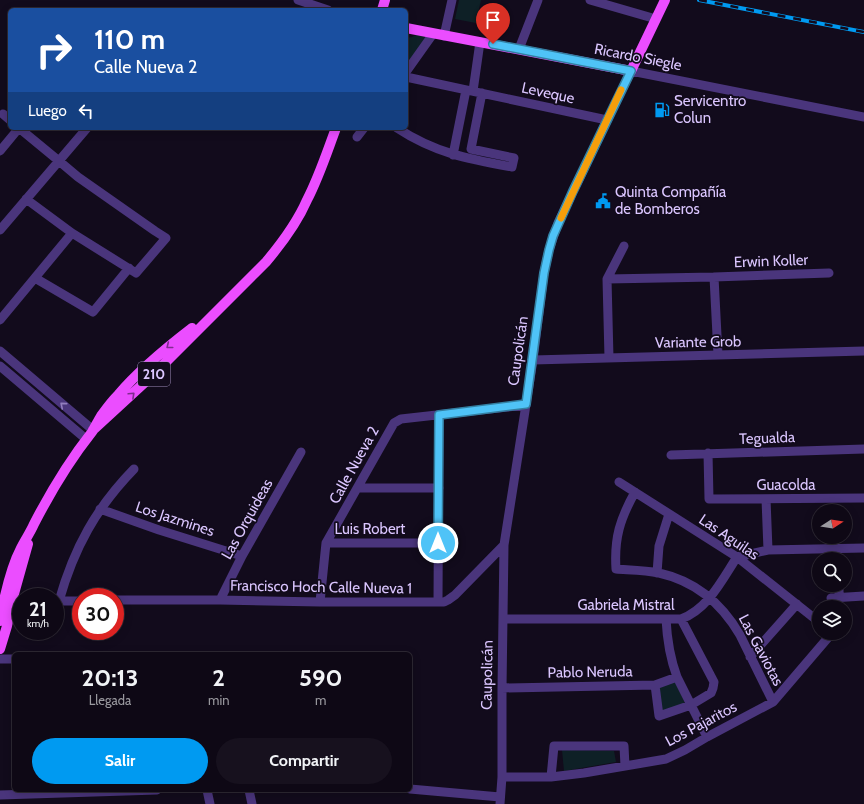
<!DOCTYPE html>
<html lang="es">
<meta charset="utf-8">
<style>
body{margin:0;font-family:Cabin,sans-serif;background:#17111e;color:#f1f3f6;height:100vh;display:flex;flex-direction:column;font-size:15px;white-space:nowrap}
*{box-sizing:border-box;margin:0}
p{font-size:13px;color:#9b9aa0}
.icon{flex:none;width:22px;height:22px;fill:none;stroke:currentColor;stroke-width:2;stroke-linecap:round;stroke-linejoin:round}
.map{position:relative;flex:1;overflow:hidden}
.side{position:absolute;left:12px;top:652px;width:400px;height:140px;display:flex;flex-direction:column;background:#0e0815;border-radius:6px;box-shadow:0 2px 10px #0003,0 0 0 1px #2e2934}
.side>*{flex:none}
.guide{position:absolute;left:8px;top:8px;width:400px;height:122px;border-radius:6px;box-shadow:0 2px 10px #0003,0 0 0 1px #2e2934;background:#1a4fa0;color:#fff;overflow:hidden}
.needle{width:26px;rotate:78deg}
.controls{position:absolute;left:812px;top:504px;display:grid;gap:8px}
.controls a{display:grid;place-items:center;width:40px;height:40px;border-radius:50%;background:#0e0815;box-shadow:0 2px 10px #0003,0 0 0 1px #2e2934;font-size:20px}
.speed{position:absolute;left:12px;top:588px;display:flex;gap:8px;font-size:20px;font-weight:700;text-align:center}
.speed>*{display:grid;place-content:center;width:52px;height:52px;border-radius:50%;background:#0e0815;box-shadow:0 2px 10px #0003,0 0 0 1px #2e2934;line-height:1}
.speed small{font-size:10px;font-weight:400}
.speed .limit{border:6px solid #d22;background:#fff;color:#111}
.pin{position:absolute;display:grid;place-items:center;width:34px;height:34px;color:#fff;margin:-41px -17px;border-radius:50% 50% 50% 0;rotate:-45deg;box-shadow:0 0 4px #0007}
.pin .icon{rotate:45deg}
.me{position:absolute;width:44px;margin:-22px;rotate:0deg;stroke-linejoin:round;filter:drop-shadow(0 0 3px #0008)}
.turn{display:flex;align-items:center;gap:14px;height:84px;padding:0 20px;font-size:18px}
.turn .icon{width:52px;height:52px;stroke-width:2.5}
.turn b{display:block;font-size:28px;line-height:34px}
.then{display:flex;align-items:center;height:38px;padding:0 20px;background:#0003;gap:8px;font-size:15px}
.eta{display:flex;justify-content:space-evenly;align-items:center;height:68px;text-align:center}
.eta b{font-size:24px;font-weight:800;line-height:28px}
.action{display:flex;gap:8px;margin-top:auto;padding:8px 20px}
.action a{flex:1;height:46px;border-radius:24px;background:#009af1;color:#fff;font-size:16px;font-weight:800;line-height:46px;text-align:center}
.action a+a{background:#17111e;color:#f1f3f6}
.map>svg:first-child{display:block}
</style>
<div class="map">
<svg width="864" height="804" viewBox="0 0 864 804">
<rect width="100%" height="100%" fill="#120b1c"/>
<!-- green -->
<path fill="#0e2026" d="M459,0H481L476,23L455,19Z
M418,34L427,36L406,67V38L412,37Z
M675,681L686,706L661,714L658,686Z
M562,750L614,751L616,762L564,771Z"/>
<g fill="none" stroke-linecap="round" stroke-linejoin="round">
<!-- minor -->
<path stroke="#4a357c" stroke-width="9" d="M298,0L328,10
M590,0L656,19
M444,36L452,0
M519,49L538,0
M406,72L433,34
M406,77L607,120
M473,91L480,42
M3,114L10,120
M397,128C435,153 468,159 512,167L514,158L471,149L482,93
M357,137L364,128
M0,151L19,128L59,161L78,177L155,231L166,238L136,273L72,233L26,199
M453,155L466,90
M0,230L87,128
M714,277L718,355
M35,278L93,312L129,268
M607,279L714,277L829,273
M0,320L72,233
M0,351L93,430
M609,358L607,279L624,246
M533,360L864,351
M0,366L86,439
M708,453L709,499L864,498
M671,455L864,449
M619,482L737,557L819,622
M358,488H439
M635,492C620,519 614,538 616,569C630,570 645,570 659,573C695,581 722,604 740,635L773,702
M766,499L768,550
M100,509L159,530L242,556
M326,543H439
M657,573L659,546L669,514
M839,585V597
M831,598L864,596
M115,600H220L320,602H444L448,600L455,595L504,545
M220,600L242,556L301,452
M55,601H81
M59,601C74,548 96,508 134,469
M320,602L326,543L394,423L401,419L526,405
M438,602L439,415
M503,619H681C708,609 722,580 737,557L768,550L864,548
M666,619C667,639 670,658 677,677L707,737
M750,657L797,604
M0,659H14
M655,685L659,716L691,705L711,693L713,688L714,682L681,619
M502,688L655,685L677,677
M502,777H551L584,773L666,759L685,750L707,737L773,702L832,633
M551,777L554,746H624L625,766
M410,789L500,797
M207,790L210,804
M249,790L252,804
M0,795L157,790
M500,804L502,777V688L504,545L533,360L544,273L549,250L558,223L631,71L864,117"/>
<!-- major -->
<path stroke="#eb4dff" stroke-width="10" d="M382,10L385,0
M406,28L631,71L665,0
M93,430L155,373L266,262C282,243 297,223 307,200C319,177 327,152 336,128
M0,621C4,598 10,569 21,548C25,540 30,533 34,524C51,491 69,461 92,432C95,427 98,421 101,416C106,409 112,401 118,395C139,370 166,348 192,328
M0,649L7,626L12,601L28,544"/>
<!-- rail casing -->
<g stroke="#009af1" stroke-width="4">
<path id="rail" d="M699,0L864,32"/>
</g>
<!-- rail -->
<use href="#rail" stroke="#120b1c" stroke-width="2.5" stroke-dasharray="8" stroke-linecap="butt"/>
</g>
<!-- one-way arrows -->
<defs><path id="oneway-chevron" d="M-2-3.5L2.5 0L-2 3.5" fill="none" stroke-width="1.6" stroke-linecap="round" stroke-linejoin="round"/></defs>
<g stroke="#7e2c8e">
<use href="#oneway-chevron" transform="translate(169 346) rotate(141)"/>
<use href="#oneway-chevron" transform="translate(132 395) rotate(-43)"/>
</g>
<use stroke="#927ebe" href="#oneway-chevron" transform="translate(63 405) rotate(-140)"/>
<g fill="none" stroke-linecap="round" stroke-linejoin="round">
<!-- route casing -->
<g stroke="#337fa1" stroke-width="10">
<path id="route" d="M438,543L439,415L526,404L544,273L549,250L553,236L573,191L631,71L493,44"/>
</g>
<!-- route -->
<use href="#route" stroke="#4fc3f7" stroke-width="7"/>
<!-- slow -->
<path stroke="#f59e0b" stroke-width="7" d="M561,218L621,90"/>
</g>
<!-- icons -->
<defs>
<g id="fuel-bare" transform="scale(1.2)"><path d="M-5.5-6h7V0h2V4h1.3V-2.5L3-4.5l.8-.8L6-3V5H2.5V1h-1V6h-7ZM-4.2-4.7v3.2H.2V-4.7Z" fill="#009af1" stroke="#120b1c" stroke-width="2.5" paint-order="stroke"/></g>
<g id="civic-bare" transform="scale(1.2)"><path d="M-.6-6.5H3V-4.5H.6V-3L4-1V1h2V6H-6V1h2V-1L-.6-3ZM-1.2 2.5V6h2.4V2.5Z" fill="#009af1" stroke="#120b1c" stroke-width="2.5" paint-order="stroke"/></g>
</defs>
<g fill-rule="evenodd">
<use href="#fuel-bare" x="662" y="110"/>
<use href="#civic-bare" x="603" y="201"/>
</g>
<g text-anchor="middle" stroke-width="3.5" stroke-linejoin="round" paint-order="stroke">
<!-- shield labels -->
<rect fill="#120b1c" stroke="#9f8ebb" stroke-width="1" x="138" y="362" width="32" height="24" rx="3"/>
<g font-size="14" font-weight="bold" fill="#dbc6ff">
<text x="154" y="379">210</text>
</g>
<!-- street labels -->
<g font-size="15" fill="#dbc6ff" stroke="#120b1c">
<text transform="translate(638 57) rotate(11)" y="5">Ricardo Siegle</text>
<text transform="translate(548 93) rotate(12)" y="5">Leveque</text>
<text transform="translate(771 261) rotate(-2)" y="5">Erwin Koller</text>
<text transform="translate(698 342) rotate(-1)" y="5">Variante Grob</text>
<text transform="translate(518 351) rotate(-82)" y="5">Caupolicán</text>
<text transform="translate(767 438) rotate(-2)" y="5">Tegualda</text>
<text transform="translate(354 465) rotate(-61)" y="5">Calle Nueva 2</text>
<text x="786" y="490">Guacolda</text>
<text transform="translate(175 519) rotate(18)" y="5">Los Jazmines</text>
<text transform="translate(247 519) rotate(-61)" y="5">Las Orquideas</text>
<text x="370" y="534">Luis Robert</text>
<text transform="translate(729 537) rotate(34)" y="5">Las Aguilas</text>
<text transform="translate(321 587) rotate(1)" y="5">Francisco Hoch Calle Nueva 1</text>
<text x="626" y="610">Gabriela Mistral</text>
<text transform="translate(761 650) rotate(62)" y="5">Las Gaviotas</text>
<text transform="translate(590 672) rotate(-1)" y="5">Pablo Neruda</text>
<text transform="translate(487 675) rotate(-89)" y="5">Caupolicán</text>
<text transform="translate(701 724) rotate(-28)" y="5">Los Pajaritos</text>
</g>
<!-- poi labels -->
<g font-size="15" fill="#dbc6ff" stroke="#120b1c" text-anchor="start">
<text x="674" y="106">Servicentro<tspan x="674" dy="17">Colun</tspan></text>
<text x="615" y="197">Quinta Compañía<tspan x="615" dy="17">de Bomberos</tspan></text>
</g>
</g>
</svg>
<div class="controls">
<a><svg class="needle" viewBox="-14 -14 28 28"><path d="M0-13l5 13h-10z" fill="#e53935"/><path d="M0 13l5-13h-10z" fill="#9b9aa0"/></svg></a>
<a><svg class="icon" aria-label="search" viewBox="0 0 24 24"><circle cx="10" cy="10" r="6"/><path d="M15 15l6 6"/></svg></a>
<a><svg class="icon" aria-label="layers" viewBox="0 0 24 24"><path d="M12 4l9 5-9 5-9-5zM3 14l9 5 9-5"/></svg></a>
</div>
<div class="speed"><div>21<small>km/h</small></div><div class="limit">30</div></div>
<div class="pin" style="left:493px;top:44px;background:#d93025"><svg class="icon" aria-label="arrive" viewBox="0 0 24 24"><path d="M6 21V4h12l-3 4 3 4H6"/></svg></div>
<svg class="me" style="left:438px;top:543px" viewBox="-20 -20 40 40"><circle r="17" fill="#4fc3f7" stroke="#fff" stroke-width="3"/><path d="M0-11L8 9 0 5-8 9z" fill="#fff"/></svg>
<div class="guide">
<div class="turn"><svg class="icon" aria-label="right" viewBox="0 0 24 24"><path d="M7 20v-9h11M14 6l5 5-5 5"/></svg><div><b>110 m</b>Calle Nueva 2</div></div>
<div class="then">Luego<svg class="icon" aria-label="left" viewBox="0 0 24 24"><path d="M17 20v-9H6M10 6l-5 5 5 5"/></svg></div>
</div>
<section class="side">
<div class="eta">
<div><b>20:13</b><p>Llegada</p></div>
<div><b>2</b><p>min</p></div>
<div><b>590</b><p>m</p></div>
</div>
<div class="action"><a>Salir</a><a>Compartir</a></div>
</section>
</div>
